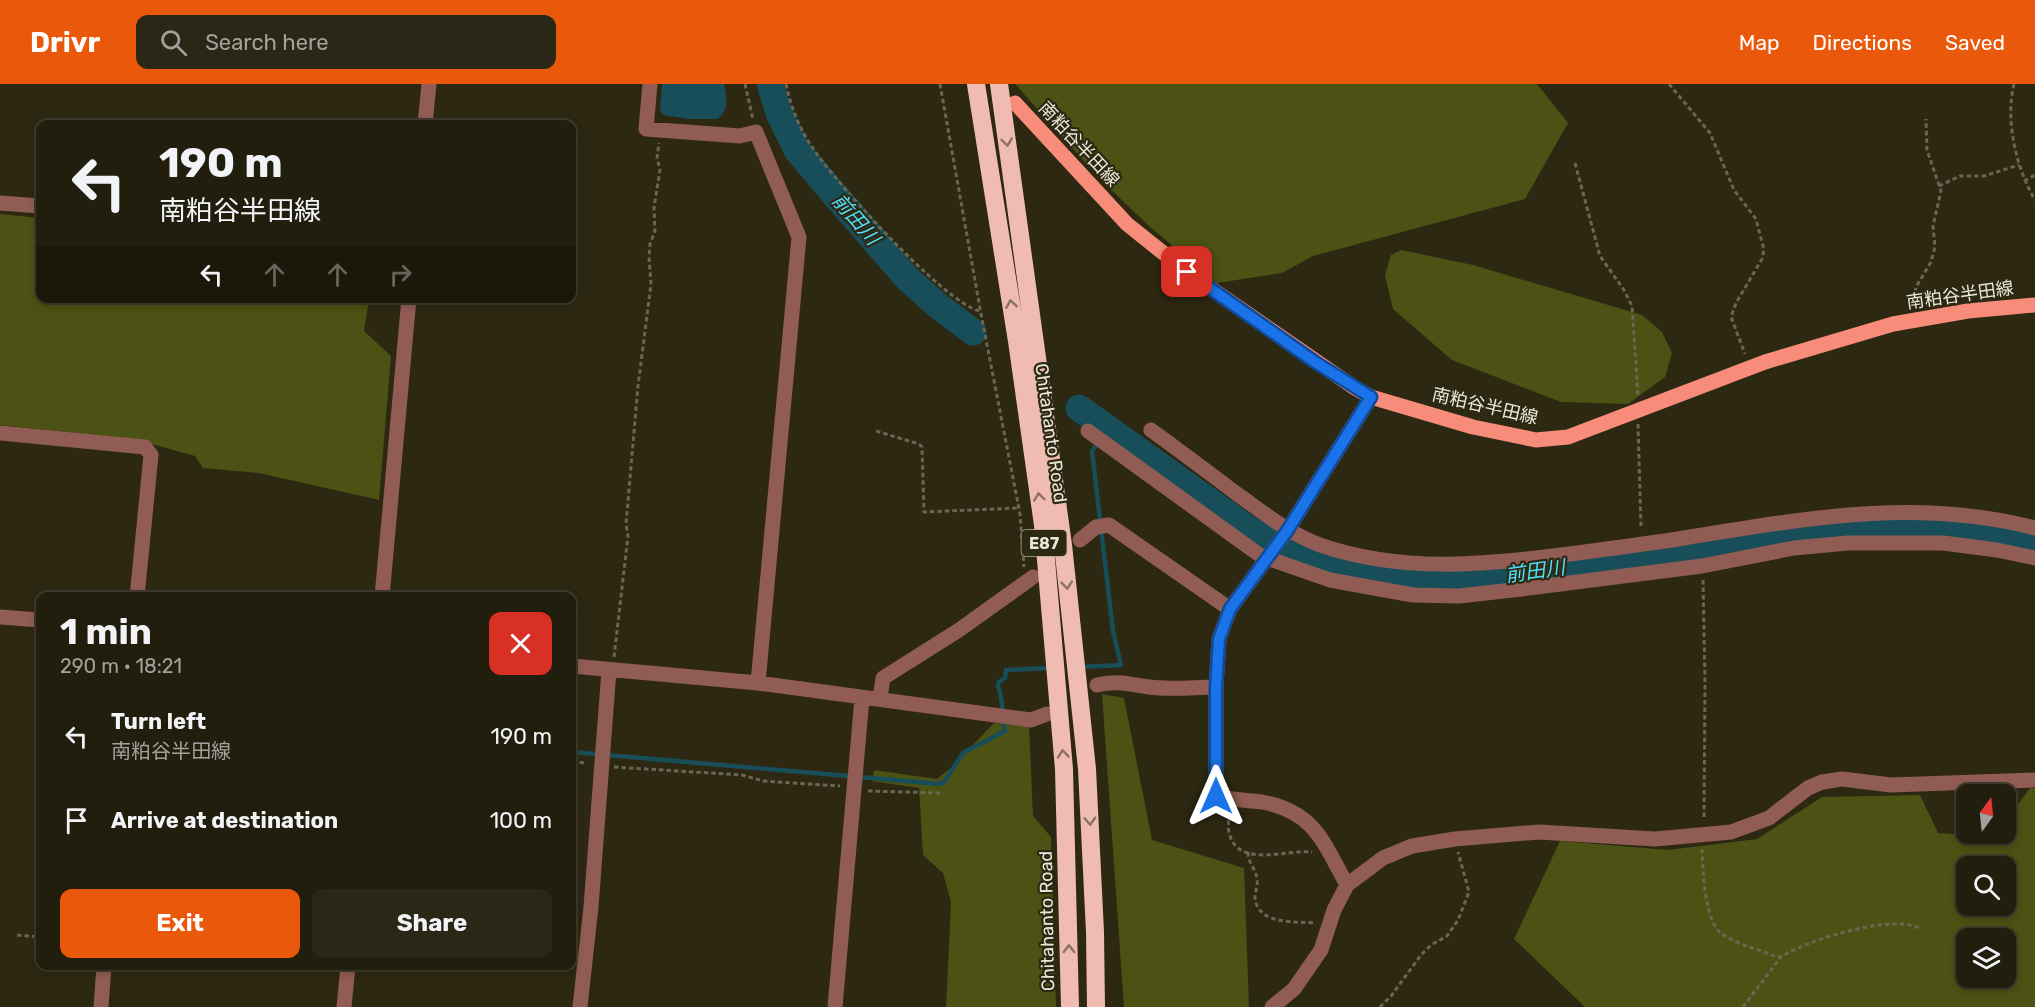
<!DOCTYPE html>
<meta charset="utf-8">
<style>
body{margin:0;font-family:Rubik,"Noto Sans JP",sans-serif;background:#2a2716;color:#f1f3f6;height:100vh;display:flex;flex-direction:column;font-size:22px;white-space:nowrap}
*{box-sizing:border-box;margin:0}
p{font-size:20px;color:#a2a29d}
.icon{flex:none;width:33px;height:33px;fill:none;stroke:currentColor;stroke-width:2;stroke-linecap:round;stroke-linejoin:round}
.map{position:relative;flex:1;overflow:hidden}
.side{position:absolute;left:36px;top:508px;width:540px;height:378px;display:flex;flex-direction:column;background:#221e0d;border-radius:12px;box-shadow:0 3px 9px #0003,0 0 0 2px #3f3c2e}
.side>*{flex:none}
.banner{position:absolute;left:36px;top:36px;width:540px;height:183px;border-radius:12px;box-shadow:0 3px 9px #0003,0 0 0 2px #3f3c2e;background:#221e0d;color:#f1f3f6;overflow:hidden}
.needle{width:39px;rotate:15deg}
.controls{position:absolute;left:1956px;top:700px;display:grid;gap:12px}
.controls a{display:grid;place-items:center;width:60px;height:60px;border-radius:12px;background:#221e0d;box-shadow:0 3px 9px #0003,0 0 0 2px #3f3c2e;font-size:30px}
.pin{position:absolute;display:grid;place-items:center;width:51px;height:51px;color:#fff;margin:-26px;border-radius:12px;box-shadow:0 3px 9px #0006}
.me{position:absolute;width:66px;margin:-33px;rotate:0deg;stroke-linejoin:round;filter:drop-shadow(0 0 4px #0008)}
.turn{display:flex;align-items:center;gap:21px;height:126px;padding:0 24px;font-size:27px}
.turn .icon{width:78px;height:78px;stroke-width:2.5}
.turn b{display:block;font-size:42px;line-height:51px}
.lanes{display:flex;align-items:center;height:57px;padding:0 24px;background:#0003;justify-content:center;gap:30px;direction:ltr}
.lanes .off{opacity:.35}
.round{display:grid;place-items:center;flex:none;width:63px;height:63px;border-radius:12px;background:#2a2716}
.overview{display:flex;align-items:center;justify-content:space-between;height:102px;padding:0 24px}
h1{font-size:36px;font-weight:700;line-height:45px}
.cta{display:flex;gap:12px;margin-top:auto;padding:12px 24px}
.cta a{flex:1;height:69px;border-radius:12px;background:#ea580c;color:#fff;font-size:24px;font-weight:700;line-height:69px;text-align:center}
.cta a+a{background:#2a2716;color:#f1f3f6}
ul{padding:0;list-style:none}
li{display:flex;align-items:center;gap:18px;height:84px;padding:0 24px}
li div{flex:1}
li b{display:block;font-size:22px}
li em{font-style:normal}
header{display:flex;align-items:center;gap:36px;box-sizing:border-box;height:84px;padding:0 30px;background:#ea580c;color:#fff}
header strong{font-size:28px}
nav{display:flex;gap:33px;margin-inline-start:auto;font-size:21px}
.search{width:420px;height:54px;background:#2a2716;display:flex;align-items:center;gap:15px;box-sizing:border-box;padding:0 21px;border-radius:12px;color:#a2a29d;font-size:22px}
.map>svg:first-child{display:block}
</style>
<header>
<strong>Drivr</strong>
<div class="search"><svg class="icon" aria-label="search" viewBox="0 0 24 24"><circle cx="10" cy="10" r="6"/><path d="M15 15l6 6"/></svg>Search here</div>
<nav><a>Map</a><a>Directions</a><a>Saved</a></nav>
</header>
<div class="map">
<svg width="2035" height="923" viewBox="0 0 2035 923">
<rect width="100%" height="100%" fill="#2d2811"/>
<!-- green -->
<path fill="#4c5213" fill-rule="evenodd" d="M1015,0H1537L1568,39L1525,115L1313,172L1282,189L1217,199L1149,142L1101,96Z
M0,130L40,134V214L369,215L364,247L391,272L379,416L259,389L203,384L195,372L134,355L0,341Z
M1401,166L1473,181L1642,231L1662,248L1672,269L1665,293L1628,320L1561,318L1452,276L1393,225L1385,191L1391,171Z
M1102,610L1124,614L1152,756L1244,784L1249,923H1124Z
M994,639L1029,642L1033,732L1051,753L1056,923H946L951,818L943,789L923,771L919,704L872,697L874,686L937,695L952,683Z
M2030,704H2035V923H1585L1514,855L1560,757L1668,766L1757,755L1822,713L1920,711L1938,749L1994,753L1996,750H2006V737ZM1966,783H2006V822H1966ZM1966,855H2006V894H1966Z"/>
<!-- water -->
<path fill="#174e59" d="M662,0H724C727,14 729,25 718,35H689L663,31L660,25Z"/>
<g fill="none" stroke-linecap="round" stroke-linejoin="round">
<!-- stream -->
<path stroke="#174e59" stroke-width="4.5" d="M1080,583L1121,581L1113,547L1092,367L1096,361
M572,668L940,700L945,697L963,669L1005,647C1002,634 1003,613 998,602L999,598L1005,594L1006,586L1050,584"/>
<!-- river -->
<path stroke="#174e59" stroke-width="27" d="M770,0L779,29L797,66L829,104L907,194L937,221L973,248
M1079,324L1247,444L1284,463L1329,480L1407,495L1447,496L1486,494L1717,464L1772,452L1839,445L1936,444L1985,448L2035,459"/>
<!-- path -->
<path stroke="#6a6652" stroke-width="3" stroke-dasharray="4.5 3" stroke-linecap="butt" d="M745,0L753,35
M786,0C791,23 799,44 812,63C834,97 945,220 980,227
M940,0L981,230L1020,430L1024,483
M1669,0L1710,49L1734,106L1756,135L1764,166L1762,175L1736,219L1731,233L1745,270
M2014,0C2005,36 2016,84 2035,116
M1575,79L1600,172L1624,206L1632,222L1638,312
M2024,97L2035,91
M1939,102L1960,92H1984L2019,81
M1912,223L1916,203L1931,178L1935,163L1933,142L1941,107L1927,66L1926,35
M1638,340L1641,443
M876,347L919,360L922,363L924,428L1018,424
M1703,496L1705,597L1704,735
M614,573L628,452L626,440L638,302L651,200L649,174L650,160L655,147L654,124L660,86L657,74L659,59
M572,678L587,679
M614,683L742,691L763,697L840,702
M868,707L941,709
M1229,729C1229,736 1227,745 1230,752C1240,784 1289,765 1312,768
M1702,765C1703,786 1704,838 1722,850C1736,860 1758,865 1774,872L1781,873C1803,857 1897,828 1920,845
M1248,768C1248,779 1256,785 1257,795C1258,802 1255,808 1255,814C1258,842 1297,837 1316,839
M17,851L40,853
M1380,923L1391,912L1421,871L1431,861L1447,852L1458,836L1469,808L1458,768
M1743,923L1781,873"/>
<!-- minor -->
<path stroke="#905c53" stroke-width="15" d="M650,0L646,45L740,52L756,48L799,153L758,599
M425,40L429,0
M0,119L40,122
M1151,346C1180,367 1208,388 1237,410C1264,429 1288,449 1320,461C1401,489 1485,481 1569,470C1607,465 1646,460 1684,454C1803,435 1915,413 2035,444
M1088,347L1261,472L1330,496L1413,511L1459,512L1522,505L1702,482L1794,464L1848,459H1943L1997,466L2035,474
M0,349L145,363L151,371L137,513
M1080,456L1096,443L1109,441L1230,525
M382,513L409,214
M0,533L40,536
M572,582L758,599L1031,636L1047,630
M1097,601C1116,596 1129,600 1149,603C1170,606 1195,603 1216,603
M880,614L883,594L959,546L1033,493
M1347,801C1323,758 1315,728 1262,718C1247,716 1231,716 1216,712V603L1219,555L1230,525L1287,447L1371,313
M101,923L104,882
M344,923L348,882
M580,923L591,823L609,586
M835,923L862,614
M1272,923L1294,905L1321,866L1334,826L1347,801L1383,774L1412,762L1455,755L1539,748L1655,755L1731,748L1769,734L1808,704L1822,698L1842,695L1891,701L2035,696"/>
<!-- major -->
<path stroke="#f88c7a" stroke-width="15" d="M1015,19L1127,140L1187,188L1355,304L1371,313L1473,343L1536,356L1568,353L1765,278L1893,240L1968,227L2035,221"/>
<!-- highway -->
<path stroke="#f0bbb1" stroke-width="18" d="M976,0L1017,257L1043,441L1064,685L1070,923
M999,0L1063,461L1087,685L1095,848L1096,923"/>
</g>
<!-- one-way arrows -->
<defs><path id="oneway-chevron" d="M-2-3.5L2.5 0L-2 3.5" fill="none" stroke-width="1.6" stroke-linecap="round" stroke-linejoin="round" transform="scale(1.5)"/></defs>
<g stroke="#8e7261">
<use href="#oneway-chevron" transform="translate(1007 58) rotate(82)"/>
<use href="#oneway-chevron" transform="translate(1011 220) rotate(-99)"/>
<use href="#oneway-chevron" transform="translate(1039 413) rotate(-98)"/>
<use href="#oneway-chevron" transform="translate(1067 501) rotate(84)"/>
<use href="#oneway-chevron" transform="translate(1063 670) rotate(-95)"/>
<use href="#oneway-chevron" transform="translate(1090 737) rotate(87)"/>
<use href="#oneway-chevron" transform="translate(1069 865) rotate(-91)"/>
</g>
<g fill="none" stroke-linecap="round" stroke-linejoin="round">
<!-- route casing -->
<g stroke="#114b97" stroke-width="15">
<path id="route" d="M1187,188L1315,278L1371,313L1287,447L1230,525L1219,555L1216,603V712"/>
</g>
<!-- route -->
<use href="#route" stroke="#1a73e8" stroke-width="10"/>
</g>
<g text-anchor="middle" stroke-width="4.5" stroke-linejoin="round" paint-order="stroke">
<!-- shield labels -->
<rect fill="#2d2811" stroke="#b2ae9e" stroke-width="1.5" x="1021.5" y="446" width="45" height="26" rx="4.5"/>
<g font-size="16" font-weight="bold" fill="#ebe8da">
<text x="1044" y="465">E87</text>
</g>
<!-- street labels -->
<g font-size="18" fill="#ebe8da" stroke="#2d2811">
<text transform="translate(1079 60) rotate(47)" y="6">南粕谷半田線</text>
<text transform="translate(1960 211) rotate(-8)" y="6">南粕谷半田線</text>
<text transform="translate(1485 322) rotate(13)" y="6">南粕谷半田線</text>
<text transform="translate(1051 349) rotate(82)" y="6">Chitahanto Road</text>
<text transform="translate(1047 837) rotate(-91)" y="6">Chitahanto Road</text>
</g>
<!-- water labels -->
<g font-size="20" font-style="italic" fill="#4ee1fe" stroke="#2d2811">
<text transform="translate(856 135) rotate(49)" y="7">前田川</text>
<text transform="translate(1535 487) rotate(-8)" y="7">前田川</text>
</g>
</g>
</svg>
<div class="controls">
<a><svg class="needle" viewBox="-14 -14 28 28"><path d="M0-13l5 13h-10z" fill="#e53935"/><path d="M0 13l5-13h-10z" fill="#a2a29d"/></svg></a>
<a><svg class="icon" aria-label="search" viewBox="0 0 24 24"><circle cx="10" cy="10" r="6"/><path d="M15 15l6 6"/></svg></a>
<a><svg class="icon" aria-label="layers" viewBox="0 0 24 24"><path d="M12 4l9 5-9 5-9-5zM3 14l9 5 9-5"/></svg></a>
</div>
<div class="pin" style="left:1187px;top:188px;background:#d93025"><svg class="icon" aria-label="arrive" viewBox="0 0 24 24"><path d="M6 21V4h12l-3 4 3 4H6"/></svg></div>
<svg class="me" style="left:1216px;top:712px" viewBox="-20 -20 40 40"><path d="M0-17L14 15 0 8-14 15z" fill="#1a73e8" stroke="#fff" stroke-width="4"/></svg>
<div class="banner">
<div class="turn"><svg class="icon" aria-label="left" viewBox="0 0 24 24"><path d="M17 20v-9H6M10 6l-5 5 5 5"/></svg><div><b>190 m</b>南粕谷半田線</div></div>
<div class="lanes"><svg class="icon" aria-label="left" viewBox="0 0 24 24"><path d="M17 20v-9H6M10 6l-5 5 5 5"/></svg><svg class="icon off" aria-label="ahead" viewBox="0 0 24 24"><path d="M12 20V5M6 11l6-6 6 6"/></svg><svg class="icon off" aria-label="ahead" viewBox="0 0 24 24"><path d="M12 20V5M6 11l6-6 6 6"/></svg><svg class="icon off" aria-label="right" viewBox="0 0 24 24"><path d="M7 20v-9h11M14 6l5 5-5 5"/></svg></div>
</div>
<section class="side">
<div class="overview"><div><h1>1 min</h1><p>290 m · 18:21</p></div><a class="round" style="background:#d93025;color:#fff"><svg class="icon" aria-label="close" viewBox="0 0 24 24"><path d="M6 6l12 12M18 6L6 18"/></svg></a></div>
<ul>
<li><svg class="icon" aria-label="left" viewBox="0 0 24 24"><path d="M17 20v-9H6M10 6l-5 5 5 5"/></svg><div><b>Turn left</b><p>南粕谷半田線</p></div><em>190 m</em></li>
<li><svg class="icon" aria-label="arrive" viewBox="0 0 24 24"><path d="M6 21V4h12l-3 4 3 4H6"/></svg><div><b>Arrive at destination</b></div><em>100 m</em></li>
</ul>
<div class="cta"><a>Exit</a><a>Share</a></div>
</section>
</div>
